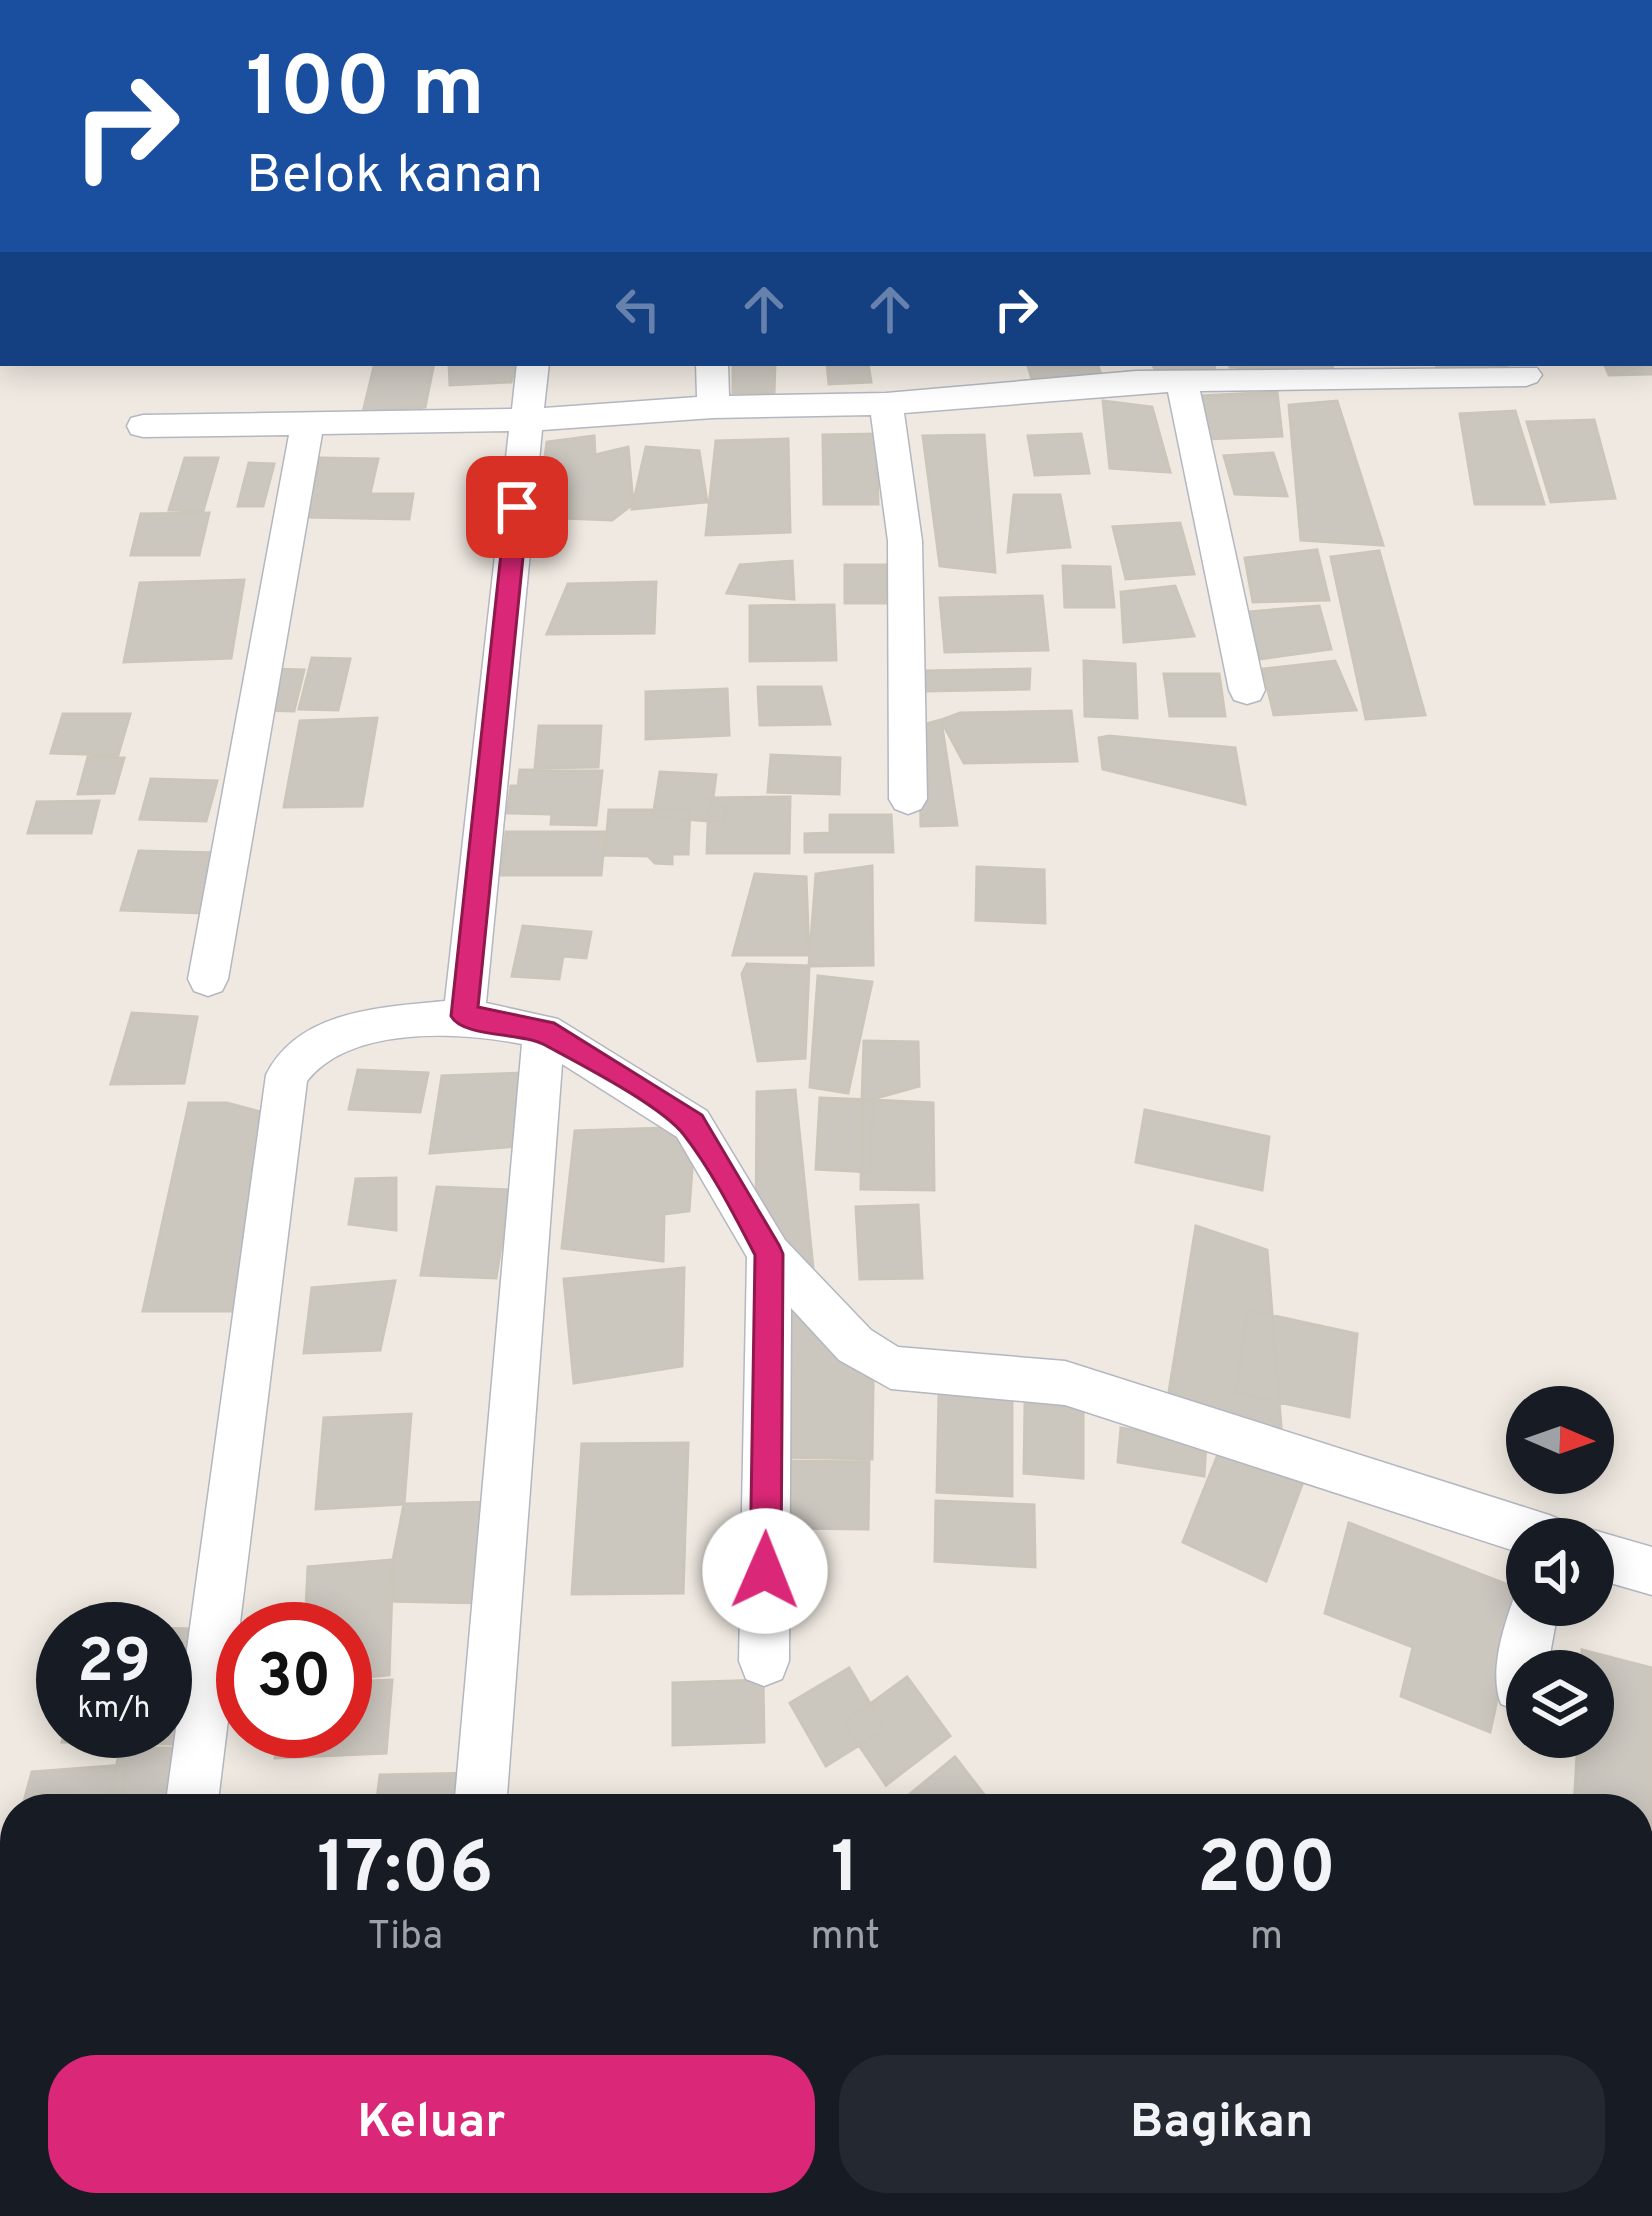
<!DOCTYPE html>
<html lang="id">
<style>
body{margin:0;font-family:Overpass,sans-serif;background:#242831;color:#f1f3f6;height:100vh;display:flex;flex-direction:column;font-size:45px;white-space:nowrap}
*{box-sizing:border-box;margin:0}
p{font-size:39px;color:#9ea1a6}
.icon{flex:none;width:66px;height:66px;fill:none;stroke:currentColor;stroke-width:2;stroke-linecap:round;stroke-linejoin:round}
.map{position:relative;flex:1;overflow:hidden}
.side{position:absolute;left:0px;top:1794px;width:1653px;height:423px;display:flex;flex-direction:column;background:#171b24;border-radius:48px 48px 0 0;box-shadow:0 6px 30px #0003}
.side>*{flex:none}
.guide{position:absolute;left:0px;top:0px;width:1653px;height:366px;box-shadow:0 6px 30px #0003;background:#1a4fa0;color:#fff;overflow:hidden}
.needle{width:78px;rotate:92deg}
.fabs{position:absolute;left:1506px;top:1386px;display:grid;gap:24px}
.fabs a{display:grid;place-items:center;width:108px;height:108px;border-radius:50%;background:#171b24;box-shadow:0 6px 30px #0003;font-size:60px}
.speed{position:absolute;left:36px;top:1602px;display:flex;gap:24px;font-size:60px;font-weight:700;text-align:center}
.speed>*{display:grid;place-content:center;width:156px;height:156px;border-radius:50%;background:#171b24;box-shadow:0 6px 30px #0003;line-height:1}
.speed small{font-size:30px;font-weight:400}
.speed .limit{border:18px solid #d22;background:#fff;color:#111}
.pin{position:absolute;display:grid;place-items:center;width:102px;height:102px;color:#fff;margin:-51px;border-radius:24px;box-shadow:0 6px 18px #0006}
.me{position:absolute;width:132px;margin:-66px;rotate:1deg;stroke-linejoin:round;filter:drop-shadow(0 0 9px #0008)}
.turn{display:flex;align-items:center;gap:42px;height:252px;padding:0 48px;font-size:54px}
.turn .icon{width:156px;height:156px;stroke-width:2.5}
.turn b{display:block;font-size:84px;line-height:102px}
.lanes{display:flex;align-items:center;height:114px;padding:0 48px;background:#0003;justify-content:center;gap:60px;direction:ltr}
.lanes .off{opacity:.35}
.eta{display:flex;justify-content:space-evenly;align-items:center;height:204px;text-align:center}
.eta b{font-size:72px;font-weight:700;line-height:84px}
.action{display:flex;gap:24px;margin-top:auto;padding:24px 48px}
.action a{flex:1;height:138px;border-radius:48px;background:#db2777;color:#fff;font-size:48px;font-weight:700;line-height:138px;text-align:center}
.action a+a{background:#242831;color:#f1f3f6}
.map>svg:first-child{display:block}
</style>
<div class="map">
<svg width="1652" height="2216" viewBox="0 0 1652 2216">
<rect width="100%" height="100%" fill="#efe9e1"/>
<!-- building -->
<path fill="#cbc7bf" stroke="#cbc5ba" stroke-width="3" d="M1650,323L1652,374L1609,375L1604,363H1650Z
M375,363H434L425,407L363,412Z
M449,363L485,364L516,363L511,382L450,385Z
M733,363H775L774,393H733Z
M827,363H868L871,382L829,384Z
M1027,363H1097L1101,375L1033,382Z
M1152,363H1214L1215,370L1158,376Z
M1229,363H1331L1334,373L1230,367Z
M1436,363H1506L1509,373L1438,375Z
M1277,392L1282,436L1204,439L1201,396Z
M1103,401L1152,407L1170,472L1110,468Z
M1337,401L1383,545L1301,540L1289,405Z
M1515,411L1544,504H1475L1460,414Z
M1594,420L1615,498L1551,502L1527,422Z
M876,434L878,504H824L823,435Z
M1081,434L1089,473L1035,475L1028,436Z
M984,435L995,572L940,566L923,436Z
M594,436L595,455L628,447L633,504L612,520L537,517L547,442Z
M788,439L790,532L706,535L716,441Z
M646,447L699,451L707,502L632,509Z
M1273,453L1287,496L1235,494L1224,456Z
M185,458H218L203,511L169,510Z
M320,458L378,459L370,494H413L409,519L306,517Z
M249,463L274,464L263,506H238Z
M1014,495H1060L1070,547L1008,552Z
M209,513L199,555H131L141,514Z
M1180,523L1194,574L1126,579L1113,527Z
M1317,550L1329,600L1253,602L1245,558Z
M1379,551L1425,715L1366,719L1331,557Z
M792,561L794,599L727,593L740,565Z
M845,565H886V603H845Z
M1063,566L1110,567L1114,607H1065Z
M244,580L231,658L124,662L140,583Z
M656,582L654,633L547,634L568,584Z
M1175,586L1194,636L1124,642L1121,592Z
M1042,596L1048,650L945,652L940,598Z
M834,605L836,660L750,661V606Z
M1319,606L1331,649L1259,659L1247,612Z
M312,658L350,659L338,710L299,709Z
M1084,661L1135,664L1137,718L1085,716Z
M1335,661L1356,710L1274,715L1263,669Z
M269,669L304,670L294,711L259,710Z
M1030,669L1029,689L926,691L925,671Z
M1164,674H1219L1225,716H1170Z
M758,687H821L830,724L760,725Z
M727,689L729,735L646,739V692Z
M1071,711L1077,761L964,763L941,720L960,713Z
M63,714H130L118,755L51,753Z
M377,718L362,806L284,807L300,721Z
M941,720L957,825L921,826L919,726Z
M539,726H601L598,767L535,768Z
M1109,736L1235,748L1245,804L1103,769L1099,738Z
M771,755L840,758L839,794L768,792Z
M88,757L124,758L114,793L78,794Z
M520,770L602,771L596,825L551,824L552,814L507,813L511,786H518Z
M660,772L716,775L712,805L726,806L724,822L653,817Z
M151,779L217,781L206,821L140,819Z
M790,797L789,853H707L709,798Z
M99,801L91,833H28L37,802Z
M609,810H690L688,854H672V864L655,863L648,856L605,855Z
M830,815H891L893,852H805V834L830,833Z
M506,832H605L601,875H501Z
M139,851L219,853L204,913L121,910Z
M872,866L873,965L809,966L816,874Z
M977,867L1044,870L1045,923L976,920Z
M755,874L806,877L809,955H733Z
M523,926L591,932L586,958L563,956L559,979L512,976Z
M747,964L809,966L805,1058L758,1061L742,974Z
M818,976L872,982L848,1093L810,1087Z
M132,1013L197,1017L184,1083L111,1084Z
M864,1041L918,1042L919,1086L862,1102Z
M358,1070L428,1073L420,1112L349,1109Z
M523,1073L518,1146L430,1153L442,1076Z
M795,1090L813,1268L756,1225L757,1092Z
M820,1098L873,1100L870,1172L816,1169Z
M873,1100L933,1103L934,1190L861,1189L862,1102Z
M189,1103H227L275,1116L237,1311H143Z
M1145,1110L1269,1137L1262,1190L1136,1162Z
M695,1127L689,1211L664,1214L663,1261L562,1248L575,1131Z
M396,1178V1230L349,1224L356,1179Z
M437,1187L510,1190L496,1278L421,1275Z
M918,1205L922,1278L860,1279L856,1207Z
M1196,1226L1267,1250L1282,1439L1167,1404Z
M684,1268L682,1366L574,1383L564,1279Z
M395,1281L380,1350L304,1353L312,1288Z
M786,1306L873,1382L872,1459L781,1457Z
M1247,1310L1357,1334L1349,1417L1236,1393Z
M939,1394L1012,1398V1496L937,1492Z
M1025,1404L1083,1407V1478L1024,1473Z
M411,1414L404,1504L316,1509L324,1418Z
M1121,1428L1206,1442L1204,1476L1118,1462Z
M1223,1442L1304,1479L1266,1581L1183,1542Z
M688,1443L683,1593L572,1594L582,1444Z
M786,1461L869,1462L868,1529L785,1528Z
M936,1501L1034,1505L1035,1567L935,1561Z
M496,1502L484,1603L385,1601L404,1504Z
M1349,1523L1521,1590L1490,1732L1401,1696L1413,1647L1325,1613Z
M393,1560L389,1675L345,1679V1629H305L308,1567Z
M88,1627L197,1629L175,1744L62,1742L65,1731H165V1629Z
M1582,1650L1652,1668V2216H1579L1563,2202H1638V1809H1574L1578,1737H1593V1671H1581Z
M849,1668L885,1729L826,1766L790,1703Z
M907,1677L950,1736L886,1785L844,1723Z
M392,1680L386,1753L275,1758L277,1731H345V1682Z
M763,1680L764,1742L673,1745V1683Z
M120,1748H185L174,1809H108Z
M955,1757L995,1809H892Z
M126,1765L120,1809H22L32,1772Z
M479,1773L476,1809H376L380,1775Z
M842,2202H921L920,2216H842Z"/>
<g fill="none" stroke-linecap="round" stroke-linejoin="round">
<!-- lane casing -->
<g stroke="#b4b7c1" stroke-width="3">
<path id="lane" d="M414,0H428L429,3H415Z"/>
</g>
<!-- street casing -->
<g stroke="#b4b7c1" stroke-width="3">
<path id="street" d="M517,363H549L544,408L697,397L696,363H728L729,396L886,393L1136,371L1537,368L1542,375L1537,382L1526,386L1200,391L1265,690L1260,700L1247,704L1234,700L1229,690L1168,392L904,413L922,541L927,799L921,809L908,814L895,809L889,799L888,541L871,415L713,418L542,430L486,1003L558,1019L707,1111L785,1240L871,1330L898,1347L1065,1361L1549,1515L1566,1522L1573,1539H1527V1555L1065,1405L891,1389L839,1360L791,1308L789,1661L782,1679L764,1686L746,1679L739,1661L747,1257L677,1137L562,1064L506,1809H454L522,1044C460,1032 351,1025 307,1081L217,1809H165L266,1075C298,1010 382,1007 445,1001L509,431L322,434L228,979L222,991L208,996L194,991L188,979L289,435L143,437L131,434L127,426L131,418L143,415L512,409Z
M1593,1530L1652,1547V1595L1593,1578V1539H1575Z
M1527,1584V1605H1559L1547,1671H1527V1708L1519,1711L1501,1704C1488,1672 1505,1620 1518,1588Z"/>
</g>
<!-- secondary casing -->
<g stroke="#b4b7c1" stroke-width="3">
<path id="secondary" d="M1650,20H1652V42H1650Z
M0,94H3V118H0Z"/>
</g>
<!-- lane -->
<use href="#lane" fill="#fff" fill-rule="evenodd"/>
<!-- street -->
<use href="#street" fill="#fff" fill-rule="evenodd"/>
<!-- secondary -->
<use href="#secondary" fill="#fff" fill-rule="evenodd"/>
</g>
<!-- route -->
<path fill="#db2777" stroke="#8e194d" stroke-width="3" d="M517,500L528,507L478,1007L554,1023L702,1115L779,1245L783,1254L781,1571L776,1582L765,1586L754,1582L750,1571L755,1255C734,1215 712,1171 684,1135C662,1106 580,1064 545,1045C522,1032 463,1038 451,1016L506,507Z"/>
</svg>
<div class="fabs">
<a><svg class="needle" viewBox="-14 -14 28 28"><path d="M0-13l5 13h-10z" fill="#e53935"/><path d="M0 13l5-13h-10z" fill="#9ea1a6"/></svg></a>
<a><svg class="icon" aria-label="sound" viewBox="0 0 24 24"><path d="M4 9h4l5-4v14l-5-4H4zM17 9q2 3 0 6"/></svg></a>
<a><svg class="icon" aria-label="layers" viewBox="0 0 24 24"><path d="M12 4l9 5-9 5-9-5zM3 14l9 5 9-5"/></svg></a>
</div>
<div class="speed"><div>29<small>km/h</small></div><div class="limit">30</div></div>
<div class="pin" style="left:517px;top:507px;background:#d93025"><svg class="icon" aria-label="arrive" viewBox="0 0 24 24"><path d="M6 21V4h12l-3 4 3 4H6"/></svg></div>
<svg class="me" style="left:765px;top:1571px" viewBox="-20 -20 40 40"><circle r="19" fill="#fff"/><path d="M0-13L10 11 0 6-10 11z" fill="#db2777"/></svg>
<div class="guide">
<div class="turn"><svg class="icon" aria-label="right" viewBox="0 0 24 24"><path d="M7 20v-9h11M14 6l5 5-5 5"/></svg><div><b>100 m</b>Belok kanan</div></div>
<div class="lanes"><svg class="icon off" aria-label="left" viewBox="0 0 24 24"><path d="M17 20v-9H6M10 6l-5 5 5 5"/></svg><svg class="icon off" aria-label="ahead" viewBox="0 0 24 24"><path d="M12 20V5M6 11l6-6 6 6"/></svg><svg class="icon off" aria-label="ahead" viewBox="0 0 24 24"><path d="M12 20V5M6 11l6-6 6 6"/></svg><svg class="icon" aria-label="right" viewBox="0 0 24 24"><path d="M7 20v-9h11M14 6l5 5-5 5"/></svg></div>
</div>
<section class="side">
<div class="eta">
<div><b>17:06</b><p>Tiba</p></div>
<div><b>1</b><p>mnt</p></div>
<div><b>200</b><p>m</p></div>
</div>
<div class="action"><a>Keluar</a><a>Bagikan</a></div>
</section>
</div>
